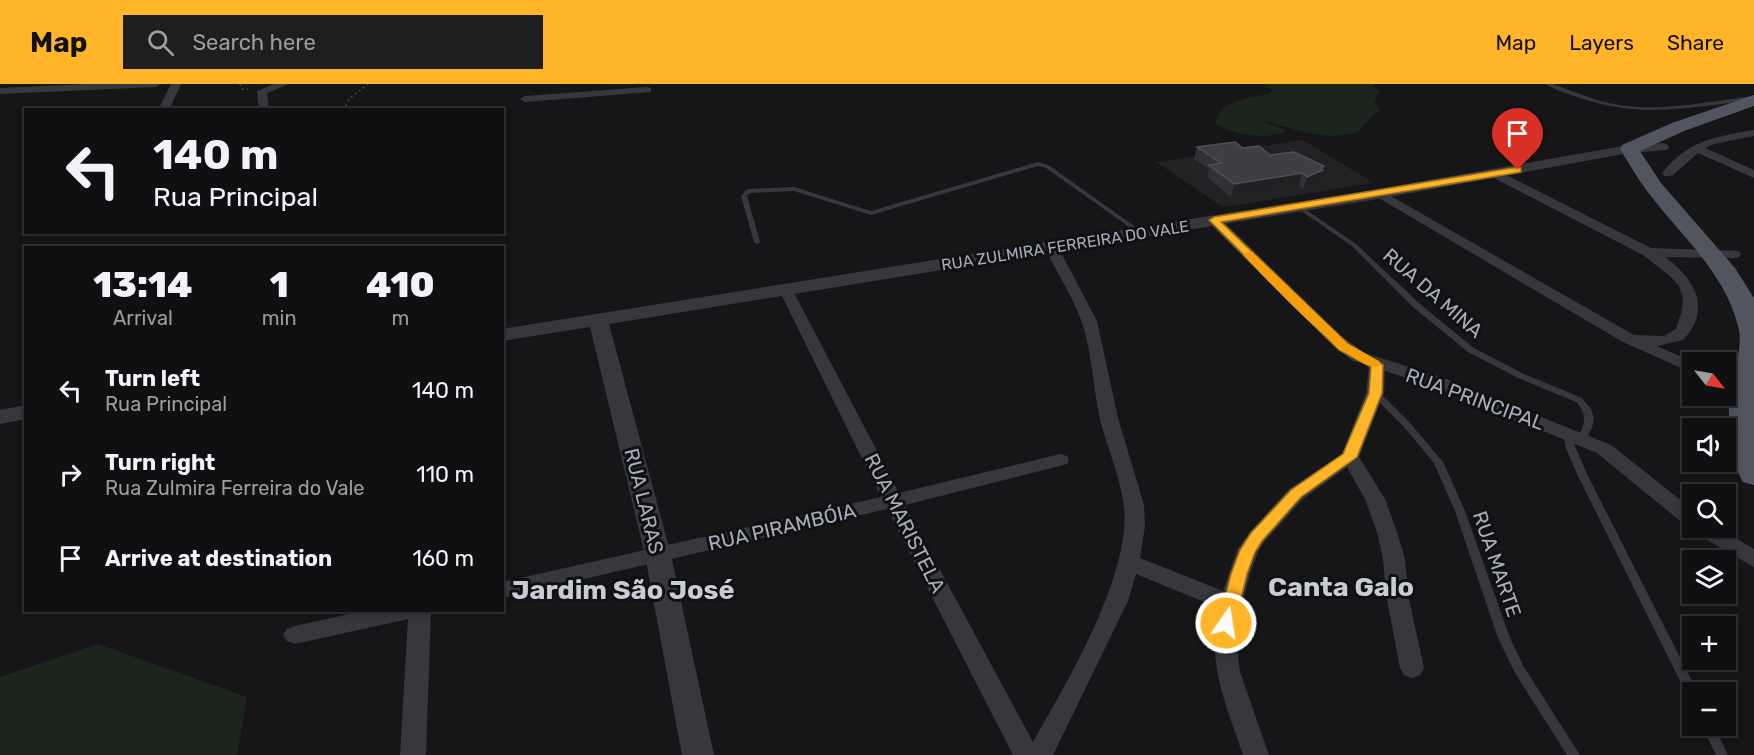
<!DOCTYPE html>
<meta charset="utf-8">
<style>
body{margin:0;font-family:Rubik,sans-serif;background:#1e1e20;color:#f1f3f6;height:100vh;display:flex;flex-direction:column;font-size:22px;white-space:nowrap}
*{box-sizing:border-box;margin:0}
p{font-size:20px;color:#9c9d9f}
.icon{flex:none;width:33px;height:33px;fill:none;stroke:currentColor;stroke-width:2;stroke-linecap:round;stroke-linejoin:round}
.map{position:relative;flex:1;overflow:hidden}
.drawer{position:absolute;left:24px;top:162px;width:480px;height:366px;display:flex;flex-direction:column;background:#101012;border-radius:0px;box-shadow:0 3px 9px #0003,0 0 0 2px #303032}
.drawer>*{flex:none}
.hud{position:absolute;left:24px;top:24px;width:480px;height:126px;border-radius:0px;box-shadow:0 3px 9px #0003,0 0 0 2px #303032;background:#101012;color:#f1f3f6;overflow:hidden}
.needle{width:39px;rotate:121deg}
.tools{position:absolute;left:1682px;top:268px;display:grid;gap:12px}
.tools a{display:grid;place-items:center;width:54px;height:54px;border-radius:0px;background:#101012;box-shadow:0 3px 9px #0003,0 0 0 2px #303032;font-size:30px}
.pin{position:absolute;display:grid;place-items:center;width:51px;height:51px;color:#fff;margin:-62px -26px;border-radius:50% 50% 50% 0;rotate:-45deg;box-shadow:0 0 6px #0007}
.pin .icon{rotate:45deg}
.me{position:absolute;width:66px;margin:-33px;rotate:13deg;stroke-linejoin:round;filter:drop-shadow(0 0 4px #0008)}
.turn{display:flex;align-items:center;gap:21px;height:126px;padding:0 30px;font-size:27px}
.turn .icon{width:78px;height:78px;stroke-width:2.5}
.turn b{display:block;font-size:42px;line-height:51px}
.eta{display:flex;justify-content:space-evenly;align-items:center;height:102px;text-align:center}
.eta b{font-size:36px;font-weight:800;line-height:42px}
ul{padding:0;list-style:none}
li{display:flex;align-items:center;gap:18px;height:84px;padding:0 30px}
li div{flex:1}
li b{display:block;font-size:22px}
li em{font-style:normal}
header{display:flex;align-items:center;gap:36px;box-sizing:border-box;height:84px;padding:0 30px;background:#ffb527;color:#111}
header strong{font-size:28px}
nav{display:flex;gap:33px;margin-inline-start:auto;font-size:21px}
.search{width:420px;height:54px;background:#1e1e20;display:flex;align-items:center;gap:15px;box-sizing:border-box;padding:0 21px;border-radius:0px;color:#9c9d9f;font-size:22px}
.map>svg:first-child{display:block}
</style>
<header>
<strong>Map</strong>
<div class="search"><svg class="icon" aria-label="search" viewBox="0 0 24 24"><circle cx="10" cy="10" r="6"/><path d="M15 15l6 6"/></svg>Search here</div>
<nav><a>Map</a><a>Layers</a><a>Share</a></nav>
</header>
<div class="map">
<svg width="1754" height="671" viewBox="0 0 1754 671">
<rect width="100%" height="100%" fill="#161618"/>
<!-- built -->
<path fill="#222225" d="M1303,56L1374,99L1223,123L1156,78Z"/>
<!-- green -->
<path fill="#1b241d" d="M1264,0H1372L1379,7L1374,18L1381,26L1369,35L1359,47C1328,59 1297,46 1267,37V39L1288,47C1271,56 1228,52 1215,38C1220,15 1253,14 1271,9L1272,7Z
M98,560L247,613L237,671H0V593Z"/>
<g fill="none" stroke-linecap="round" stroke-linejoin="round">
<!-- path -->
<path stroke="#3c3f45" stroke-width="2" stroke-dasharray="2 3" stroke-linecap="butt" d="M240,0L242,5H248
M343,26L350,14L368,0"/>
<!-- service -->
<path fill="#37383e" fill-rule="evenodd" d="M1545,0H1553C1574,8 1596,17 1619,21C1664,28 1710,17 1754,12V16C1691,23 1642,35 1580,14C1568,10 1556,6 1545,0Z
M1038,78L1050,82L1144,149L1141,151L1139,150L1046,84L1038,82L871,131L794,107L750,109L747,112L760,158L757,160L754,158L741,112L746,106L748,105L794,103L871,127Z
M1299,121L1356,160L1420,220L1474,264L1524,290L1582,314L1591,325L1594,334L1592,344L1585,357H1579L1577,355C1585,342 1588,329 1576,318L1518,294L1468,268L1414,224L1352,162L1297,124L1296,123Z
M1375,306L1378,307L1410,339L1443,378L1465,427L1510,554L1524,583L1580,671H1567L1515,589L1498,554L1455,427L1434,379L1404,343L1372,311L1371,309L1372,307Z
M1569,346L1574,349L1575,362L1587,390L1698,609H1692V614L1688,613L1577,390L1565,362L1564,349Z
M1702,642H1714L1728,671H1716Z"/>
<!-- minor -->
<path fill="#37383e" fill-rule="evenodd" d="M88,0H161L156,3L0,10V4Z
M171,0H181L169,26H158Z
M274,0H289L267,9L269,26H259L257,7Z
M647,3L651,4V8L525,18L520,15L525,12Z
M1754,46V52L1714,60L1705,64L1754,86V94L1698,69L1672,92H1664L1662,89C1689,56 1714,53 1754,46Z
M1496,86L1651,164L1739,167L1741,170L1739,173L1734,174L1665,173C1694,194 1713,225 1683,256L1657,262L1695,279H1692V289L1621,257L1372,110L1374,107H1382L1634,251L1664,252L1676,245L1682,226L1683,214L1679,202L1671,193L1643,171L1492,93L1490,90Z
M1214,132L1219,133L1340,251L1365,269L1444,294L1611,361L1692,425V443L1685,441L1597,369L1432,302L1385,287L1384,309L1359,373L1385,415L1397,448L1405,475L1408,511L1424,584L1420,591L1412,594L1404,591L1400,584L1386,511L1383,475L1377,448L1365,415L1347,383L1303,415L1264,458L1258,468L1250,490L1237,539V565L1240,588L1269,671H1243C1227,623 1205,575 1219,524L1136,490L1128,517L1053,671H1013L887,425L502,514V498L881,413L779,206L781,203H791L899,409L1060,370L1067,372L1069,376L1067,380L905,421L1033,658C1067,599 1131,491 1124,423C1121,394 1107,364 1100,335C1093,304 1092,266 1081,236C1072,211 1056,187 1044,163L1046,160H1056L1058,163L1097,237L1118,334L1144,421L1145,442L1140,474L1223,507L1237,466L1250,448L1289,405L1342,370L1366,309L1369,281L1353,277L1328,257L1209,139L1207,136L1209,133Z
M1725,294L1754,304V314L1725,305Z
M1692,444H1718L1754,465V483L1695,449Z
M367,526H431L426,671H400L408,535L295,560L287,557L283,551L287,545L295,542Z"/>
<!-- tertiary -->
<path fill="#37383e" fill-rule="evenodd" d="M1662,59L1667,60L1669,63L1667,66L1629,69L1378,115L609,240L671,471L714,671H682L645,471L590,243L502,257V245L1378,105L1629,61Z
M26,321V335L0,340V326Z"/>
<!-- primary -->
<path fill="#52555d" fill-rule="evenodd" d="M1754,11V22L1684,47L1640,67L1661,99L1735,184L1754,214V401L1743,398C1732,381 1726,325 1730,304C1734,285 1744,261 1738,242C1724,187 1680,151 1647,107C1637,94 1629,79 1620,65L1622,61L1672,39Z"/>
</g>
<!-- wall -->
<path fill="#323236" d="M1197,63L1243,64L1270,71L1324,82L1319,98L1303,105L1299,102L1231,113L1207,93L1209,85L1194,75Z"/>
<!-- shaded-wall -->
<path fill="#212124" d="M1324,82L1319,98L1303,105L1307,93Z
M1302,89L1299,102L1231,113L1234,100Z"/>
<!-- building -->
<path fill="#3e3f44" stroke="#4f5157" stroke-width="1.5" d="M1235,58L1243,64L1259,62L1270,71L1294,68L1324,82L1321,84L1323,86L1307,93L1302,89L1234,100L1209,81L1221,79L1197,63Z"/>
<!-- route -->
<path fill="#ffb527" stroke="#a67619" stroke-width="1.5" d="M1518,83L1521,84V88L1221,138L1348,260L1383,281L1382,309L1357,373L1301,413L1262,457L1255,468L1247,490L1235,539L1232,544L1226,546L1220,544L1218,539L1231,490L1240,466L1251,449L1291,406L1343,370L1369,309L1371,283L1339,266L1209,136L1214,133Z"/>
<!-- slow -->
<path fill="#f59e0b" d="M1249,167L1252,168L1348,260L1379,277L1381,280L1379,282C1352,289 1266,194 1245,173L1243,170Z"/>
<g text-anchor="middle" stroke-width="6" stroke-linejoin="round" paint-order="stroke">
<!-- far-street labels -->
<g font-size="16" fill="#a7adba" stroke="#111113">
<text transform="translate(1065 161) rotate(-9)" y="6">RUA ZULMIRA FERREIRA DO VALE</text>
</g>
<!-- street labels -->
<g font-size="20" fill="#a7adba" stroke="#111113">
<text transform="translate(1433 209) rotate(41)" y="7">RUA DA MINA</text>
<text transform="translate(1475 315) rotate(20)" y="7">RUA PRINCIPAL</text>
<text transform="translate(644 417) rotate(76)" y="7">RUA LARAS</text>
<text transform="translate(905 439) rotate(63)" y="7">RUA MARISTELA</text>
<text transform="translate(782 443) rotate(-13)" y="7">RUA PIRAMBÓIA</text>
<text transform="translate(1497 480) rotate(71)" y="7">RUA MARTE</text>
</g>
<!-- near-quarter labels -->
<g font-size="27" font-weight="bold" fill="#c8ccd5" stroke="#111113">
<text x="1341" y="512">Canta Galo</text>
<text x="623" y="515">Jardim São José</text>
</g>
</g>
</svg>
<div class="tools">
<a><svg class="needle" viewBox="-14 -14 28 28"><path d="M0-13l5 13h-10z" fill="#e53935"/><path d="M0 13l5-13h-10z" fill="#9c9d9f"/></svg></a>
<a><svg class="icon" aria-label="sound" viewBox="0 0 24 24"><path d="M4 9h4l5-4v14l-5-4H4zM17 9q2 3 0 6"/></svg></a>
<a><svg class="icon" aria-label="search" viewBox="0 0 24 24"><circle cx="10" cy="10" r="6"/><path d="M15 15l6 6"/></svg></a>
<a><svg class="icon" aria-label="layers" viewBox="0 0 24 24"><path d="M12 4l9 5-9 5-9-5zM3 14l9 5 9-5"/></svg></a>
<a>+</a>
<a>−</a>
</div>
<div class="pin" style="left:1518px;top:86px;background:#d93025"><svg class="icon" aria-label="arrive" viewBox="0 0 24 24"><path d="M6 21V4h12l-3 4 3 4H6"/></svg></div>
<svg class="me" style="left:1226px;top:539px" viewBox="-20 -20 40 40"><circle r="17" fill="#ffb527" stroke="#fff" stroke-width="3"/><path d="M0-11L8 9 0 5-8 9z" fill="#fff"/></svg>
<div class="hud">
<div class="turn"><svg class="icon" aria-label="left" viewBox="0 0 24 24"><path d="M17 20v-9H6M10 6l-5 5 5 5"/></svg><div><b>140 m</b>Rua Principal</div></div>
</div>
<section class="drawer">
<div class="eta">
<div><b>13:14</b><p>Arrival</p></div>
<div><b>1</b><p>min</p></div>
<div><b>410</b><p>m</p></div>
</div>
<ul>
<li><svg class="icon" aria-label="left" viewBox="0 0 24 24"><path d="M17 20v-9H6M10 6l-5 5 5 5"/></svg><div><b>Turn left</b><p>Rua Principal</p></div><em>140 m</em></li>
<li><svg class="icon" aria-label="right" viewBox="0 0 24 24"><path d="M7 20v-9h11M14 6l5 5-5 5"/></svg><div><b>Turn right</b><p>Rua Zulmira Ferreira do Vale</p></div><em>110 m</em></li>
<li><svg class="icon" aria-label="arrive" viewBox="0 0 24 24"><path d="M6 21V4h12l-3 4 3 4H6"/></svg><div><b>Arrive at destination</b></div><em>160 m</em></li>
</ul>
</section>
</div>
